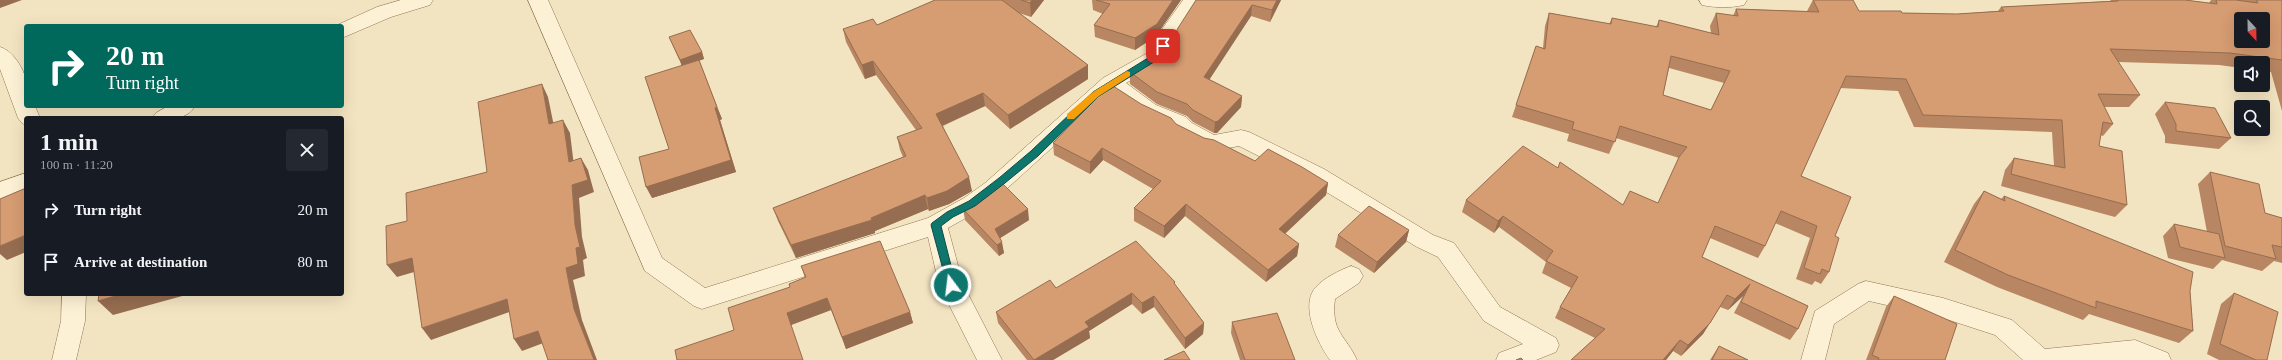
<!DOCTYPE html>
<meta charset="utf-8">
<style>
body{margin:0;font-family:Georgia,serif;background:#242831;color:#f1f3f6;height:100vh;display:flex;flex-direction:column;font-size:15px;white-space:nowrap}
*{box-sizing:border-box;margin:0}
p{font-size:13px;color:#9ea1a6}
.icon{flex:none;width:22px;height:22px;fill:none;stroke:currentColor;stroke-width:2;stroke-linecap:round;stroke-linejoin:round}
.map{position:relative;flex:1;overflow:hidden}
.panel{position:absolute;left:24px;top:116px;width:320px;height:180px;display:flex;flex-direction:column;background:#171b24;border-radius:4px;box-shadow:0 4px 16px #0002}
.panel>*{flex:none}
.top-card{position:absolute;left:24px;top:24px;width:320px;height:84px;border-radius:4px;box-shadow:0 4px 16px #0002;background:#00695c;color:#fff;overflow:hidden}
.needle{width:26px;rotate:158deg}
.buttons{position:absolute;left:2234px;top:12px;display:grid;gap:8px}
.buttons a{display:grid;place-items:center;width:36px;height:36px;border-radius:4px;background:#171b24;box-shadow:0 4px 16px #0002;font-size:20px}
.pin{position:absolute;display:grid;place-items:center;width:34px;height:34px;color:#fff;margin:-17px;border-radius:8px;box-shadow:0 2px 6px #0006}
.me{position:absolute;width:44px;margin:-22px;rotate:345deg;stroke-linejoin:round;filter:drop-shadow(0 0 3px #0008)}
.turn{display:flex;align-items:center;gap:14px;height:84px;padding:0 16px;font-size:18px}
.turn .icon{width:52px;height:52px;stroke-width:2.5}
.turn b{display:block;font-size:28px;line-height:34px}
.round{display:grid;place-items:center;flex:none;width:42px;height:42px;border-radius:4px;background:#242831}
.headline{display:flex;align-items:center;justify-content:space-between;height:68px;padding:0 16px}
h1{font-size:24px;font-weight:600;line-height:30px}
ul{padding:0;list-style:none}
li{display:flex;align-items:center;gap:12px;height:52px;padding:0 16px}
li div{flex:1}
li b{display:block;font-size:15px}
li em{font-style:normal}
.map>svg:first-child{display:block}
</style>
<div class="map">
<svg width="2282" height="360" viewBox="0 0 2282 360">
<rect width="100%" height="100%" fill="#f3e4c1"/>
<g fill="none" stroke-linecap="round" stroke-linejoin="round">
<!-- street casing -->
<g stroke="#8f7456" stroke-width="1">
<path id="street" d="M401,0H433L430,5L391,17L342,38V26H335L377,7Z
M528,0H548L662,258L705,288L928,218L964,198L985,183L1103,78L1151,51L1160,32L1183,0H1203L1176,39L1166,60L1126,83L1156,105L1186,117L1192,123L1214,135L1241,130L1249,132L1324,169L1433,235L1454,243L1500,307L1556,338L1559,345L1556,352L1536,360H1496L1499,353L1523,344L1484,321L1438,257L1417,247L1308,181L1239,146L1212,151L1204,149L1176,135L1172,129L1142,115L1111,94L1000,195L980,210L948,228L963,284L1002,360H977L939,285L928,237L702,309L694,306L645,271Z
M1699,0H1747L1744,5C1731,8 1715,8 1702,5Z
M0,47C12,50 24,68 26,81C27,88 26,98 26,106H35L40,118H26V125L22,123L18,118L0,69Z
M168,106H195C187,121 168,118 152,118L156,113Z
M26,173V190L0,200V182Z
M1351,266L1359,269L1363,276L1359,283L1335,299C1331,333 1345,334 1357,360H1330C1318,344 1299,305 1316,287C1324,278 1340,270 1351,266Z
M1866,281L1943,298L2012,320L2045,349L2135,340L2168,353L2171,360H2023L1995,335L1943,318L1869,301L1834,324L1825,360H1801L1815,311L1858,284Z
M62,294H86L85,321L76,360H52L61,321Z"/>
</g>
<!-- street -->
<use href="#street" fill="#fdf1d5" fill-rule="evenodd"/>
</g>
<!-- wall -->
<path fill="#b88662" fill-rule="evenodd" d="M935,0H1044L1031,17L1019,13L1088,65V79L1010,129L985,106L943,126L972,191L949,204L929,211L928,209L875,231V233L796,258L778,221L773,208L903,157L900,150L897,137L916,130L876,75L865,79L846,42L843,29L877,25Z
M1092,0H1181L1156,36L1135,50L1095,37L1094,25L1103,14L1093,10Z
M1196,0H1281L1270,22L1251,16L1209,79L1242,96L1241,107L1217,133H1214L1193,122L1187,116L1157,104L1130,84V72L1168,49Z
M1813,0L1859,11L1902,13L1957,14L1998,11L2001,7L2110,1L2111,0H2185L2209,3L2211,0H2282V111L2271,72L2263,71V63H2241V68L2219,65L2118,62L2140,95L2129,107H2104L2113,124L2103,136L2100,135L2099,146L2127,205L2115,217L2001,186L2005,170L2014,158L2054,166L2052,132L1914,127L1898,91L1840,88L1801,176L1835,236L1829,272L1821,284L1815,281L1812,285L1796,279L1810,238L1775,223L1765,246L1758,258L1710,238L1702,257L1808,306L1798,329L1790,340L1734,313L1743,296L1728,310L1720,307L1703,334L1681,356L1673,351L1666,360H1571L1595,338L1555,318L1560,307L1571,288L1542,273L1546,262L1499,227L1494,233L1462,212L1466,200L1558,167L1623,205L1658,203L1679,158L1616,138L1609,154L1567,141L1569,134L1512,117L1536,46L1543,48L1545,26L1549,13L1609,24L1612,18L1656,27L1659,20L1711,33L1710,26L1716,13L1733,16L1736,9L1807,11ZM1669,68L1724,83L1711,110L1663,95Z
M669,37L702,52L704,59L699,60L722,119L720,120L736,172L652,198L669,149L682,66Z
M2165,102L2231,138L2219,149L2165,143V136L2155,114Z
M1141,104L1176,124L1204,138L1255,161L1328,183L1326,195L1285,234L1299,244L1297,256L1266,282L1185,216L1164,238L1134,221V208L1153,189L1103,160L1090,174L1054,155L1053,143Z
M2210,172L2265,213L2282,218V263L2274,261L2262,271L2222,260L2213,269L2168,258L2163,236L2174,224L2207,232L2198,184Z
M1984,191L2001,199L2004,196L2190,291L2193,331L2179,343L2089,314L2083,320L1997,287L1944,262L1974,204Z
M963,209L1029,220L1000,238L1004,253L999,256L965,220Z
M1409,230L1406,242L1374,273L1335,247L1338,235Z
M801,266L910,312L913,323L846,349L831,310L791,325L734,330L790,287L805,278Z
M1175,286L1204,323L1203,334L1185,349L1154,307L1142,314L1132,304L1089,331L1090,338L1053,360H1027L998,323L996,312L1056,288Z
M2234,293L2267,360H2219L2207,354L2221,304Z
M1894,296L1945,360H1866L1886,307Z
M1232,322L1295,360H1240L1231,333Z
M1719,346L1748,360H1710Z"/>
<!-- shaded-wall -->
<path fill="#966d50" d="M0,0H22L0,8Z
M1032,0H1044L1031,17L1030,3Z
M1173,0H1181L1156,36L1135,50V38Z
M1277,0H1281L1270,22L1272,10Z
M1252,5L1251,16L1204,88V77Z
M702,52L704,59L682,67L680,60Z
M873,61L876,75L865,79L862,65Z
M1088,65V79L1010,129L1008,115Z
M542,84L548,97L556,136L549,124Z
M983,93L985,106L939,127L936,114Z
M1242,96L1241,107L1217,133H1214L1215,122Z
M717,107L722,119L720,120L736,172L652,198L646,187L715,108Z
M563,120L570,133L575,174L569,162Z
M1102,148L1103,160L1090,174V162Z
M581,158L588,170L594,192L579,198L582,237L587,258L583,260L585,276L573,280L582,320L597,360H594L574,309L566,268L576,248L575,225L572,185Z
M969,177L972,191L949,204L929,211L927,198Z
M1328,183L1326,195L1277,241L1279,229Z
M925,195L928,209L875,231V233L796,258L791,245L871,218Z
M1186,204L1185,216L1164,238V226Z
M1028,209L1029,220L997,240L995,229Z
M1503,216L1499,227L1494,233L1498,221Z
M1409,230L1406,242L1374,273L1377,262Z
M26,235V252L7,260L0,254V246Z
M1002,242L1004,253L999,256L997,245Z
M1299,244L1297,256L1266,282L1268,270Z
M412,258L421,270L397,277L387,265Z
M1750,284L1743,296L1728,310L1735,299Z
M1132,293V304L1089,331L1090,338L1053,360H1034L1085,322Z
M122,294H187L186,295L113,315L98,301Z
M1154,296V307L1142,314V303Z
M827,298L831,310L791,325L803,360L787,313Z
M507,299L515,310L431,340L422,328Z
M1720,307L1703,334L1681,356L1688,345Z
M910,312L913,323L846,349L842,337Z
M1204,323L1203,334L1185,349V338Z
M538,331L546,342L522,351L514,339Z
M1680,340L1673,351L1666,360H1663Z"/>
<!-- building -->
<path fill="#d69c72" stroke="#966d50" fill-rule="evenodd" d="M935,0H1002L1088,65L1008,115L983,93L936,114L969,177L947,191L927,198L925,195L871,218L872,220L791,245L773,208L906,156L897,137L922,128L873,61L862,65L843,29L873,19L877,25Z
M1021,0H1032L1030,3Z
M1096,0H1173L1157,24L1135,38L1094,25L1110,4Z
M1196,0H1277L1272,10L1252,5L1204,77L1242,96L1218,121L1215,122L1193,110L1187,104L1157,92L1130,72L1168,49L1178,28Z
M1813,0H1853L1859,11H1901L1902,13L1957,14L2004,11L2001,7L2118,1V0H2185L2217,4L2216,0H2236L2258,3L2256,0H2282V60L2230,53L2110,49L2140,95L2098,94L2113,124L2103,122L2099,146L2122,151L2127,205L2011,174L2014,158L2065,168L2062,120L1923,115L1906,79L1846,76L1801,176L1851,197L1835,236L1839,238L1829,272L1822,269L1820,274L1804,268L1817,226L1781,211L1765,246L1715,226L1702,257L1808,306L1798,329L1741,302L1750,284L1735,299L1727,295L1710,323L1688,345L1680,340L1663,360H1571L1605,329L1560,307L1578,277L1546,261L1553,251L1503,216L1498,221L1466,200L1523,146L1558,168L1560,162L1623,205L1630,191L1658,203L1679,157L1687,147L1620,126L1615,142L1572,129L1574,122L1516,105L1536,46L1545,49L1549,13L1611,24L1612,18L1658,27L1659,20L1719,35L1716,13L1738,16L1736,9L1819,12ZM2241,19H2263V41H2241ZM1671,56L1730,71L1711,110L1663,95Z
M690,30L702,52L680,60L669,37Z
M699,60L717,107L715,108L731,160L646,187L639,157L669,149L645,77Z
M542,84L549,124L563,120L569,162L581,158L588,180L572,185L575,225L580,247L576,248L578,264L566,268L574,309L594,360H548L538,331L514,339L507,299L422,328L412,258L387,265L386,226L407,221L406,193L487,172L478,102Z
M1110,84L1141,104L1171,118L1176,124L1204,138L1214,140L1255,161L1268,149L1302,167L1328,183L1279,229L1299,244L1268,270L1186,204L1164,226L1134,208L1161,181L1102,148L1090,162L1053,143Z
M2165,102L2215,108L2231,138L2176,131V124Z
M2210,172L2259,184L2265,213L2282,218V247L2272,245L2276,259L2225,246Z
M1002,183L1028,209L995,229L1002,242L997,245L963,209Z
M26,188V235L0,246V199Z
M1984,191L2005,201L2004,196L2193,272L2190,291L2193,331L2096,301V308L2008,275L1955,250Z
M1369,206L1409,230L1377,262L1338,235Z
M2174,224L2219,234L2225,258L2180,247Z
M880,241L910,312L842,337L827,298L787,313L803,360H677L675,350L734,330L728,308L790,287L789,284L806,277L801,266Z
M1136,241L1175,282L1174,283L1204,323L1185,338L1154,296L1142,303L1132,293L1085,322L1089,327L1034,360L996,312L1050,280L1056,288Z
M2234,293L2278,312L2267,360H2256L2220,344Z
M99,294H122L98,301Z
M1894,296L1957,324L1945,360H1878L1879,358L1872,355Z
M1277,313L1295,360H1245L1232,322Z
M1719,346L1748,360H1712Z
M1184,351L1190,360H1164Z
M1521,358L1523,360H1516Z"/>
<!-- route -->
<path fill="#0f766e" stroke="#0a4d48" d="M1163,43L1167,46L1162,57L1099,96L1038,156L1005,183L975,206L953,217L941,226L956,285L954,288H948L931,225L932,223L947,212L969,201L999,178L1031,151L1093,92L1156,53L1160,44Z"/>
<!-- slow -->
<path fill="#f59e0b" d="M1127,71L1130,72V76L1099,96L1074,119H1067V114L1093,92Z"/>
</svg>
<div class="buttons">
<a><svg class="needle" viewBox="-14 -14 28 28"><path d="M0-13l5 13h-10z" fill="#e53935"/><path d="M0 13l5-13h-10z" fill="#9ea1a6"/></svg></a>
<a><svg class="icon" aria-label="sound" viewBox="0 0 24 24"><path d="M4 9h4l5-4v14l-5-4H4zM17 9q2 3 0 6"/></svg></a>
<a><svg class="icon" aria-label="search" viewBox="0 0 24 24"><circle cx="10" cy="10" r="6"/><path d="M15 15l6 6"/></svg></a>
</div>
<div class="pin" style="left:1163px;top:46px;background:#d93025"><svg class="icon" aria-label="arrive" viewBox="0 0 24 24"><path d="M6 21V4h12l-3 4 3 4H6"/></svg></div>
<svg class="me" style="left:951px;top:285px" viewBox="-20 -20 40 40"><circle r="17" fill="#0f766e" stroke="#fff" stroke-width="3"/><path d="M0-11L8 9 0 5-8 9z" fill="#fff"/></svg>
<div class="top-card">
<div class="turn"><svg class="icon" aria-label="right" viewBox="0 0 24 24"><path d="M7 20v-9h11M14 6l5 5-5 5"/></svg><div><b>20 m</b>Turn right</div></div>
</div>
<section class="panel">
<div class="headline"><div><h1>1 min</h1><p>100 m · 11:20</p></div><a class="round"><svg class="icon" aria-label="close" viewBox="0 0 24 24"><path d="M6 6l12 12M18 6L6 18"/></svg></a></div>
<ul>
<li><svg class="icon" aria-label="right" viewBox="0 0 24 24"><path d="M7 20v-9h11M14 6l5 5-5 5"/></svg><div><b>Turn right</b></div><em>20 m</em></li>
<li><svg class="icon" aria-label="arrive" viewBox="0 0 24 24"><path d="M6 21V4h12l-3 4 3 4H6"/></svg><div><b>Arrive at destination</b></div><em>80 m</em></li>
</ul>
</section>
</div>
